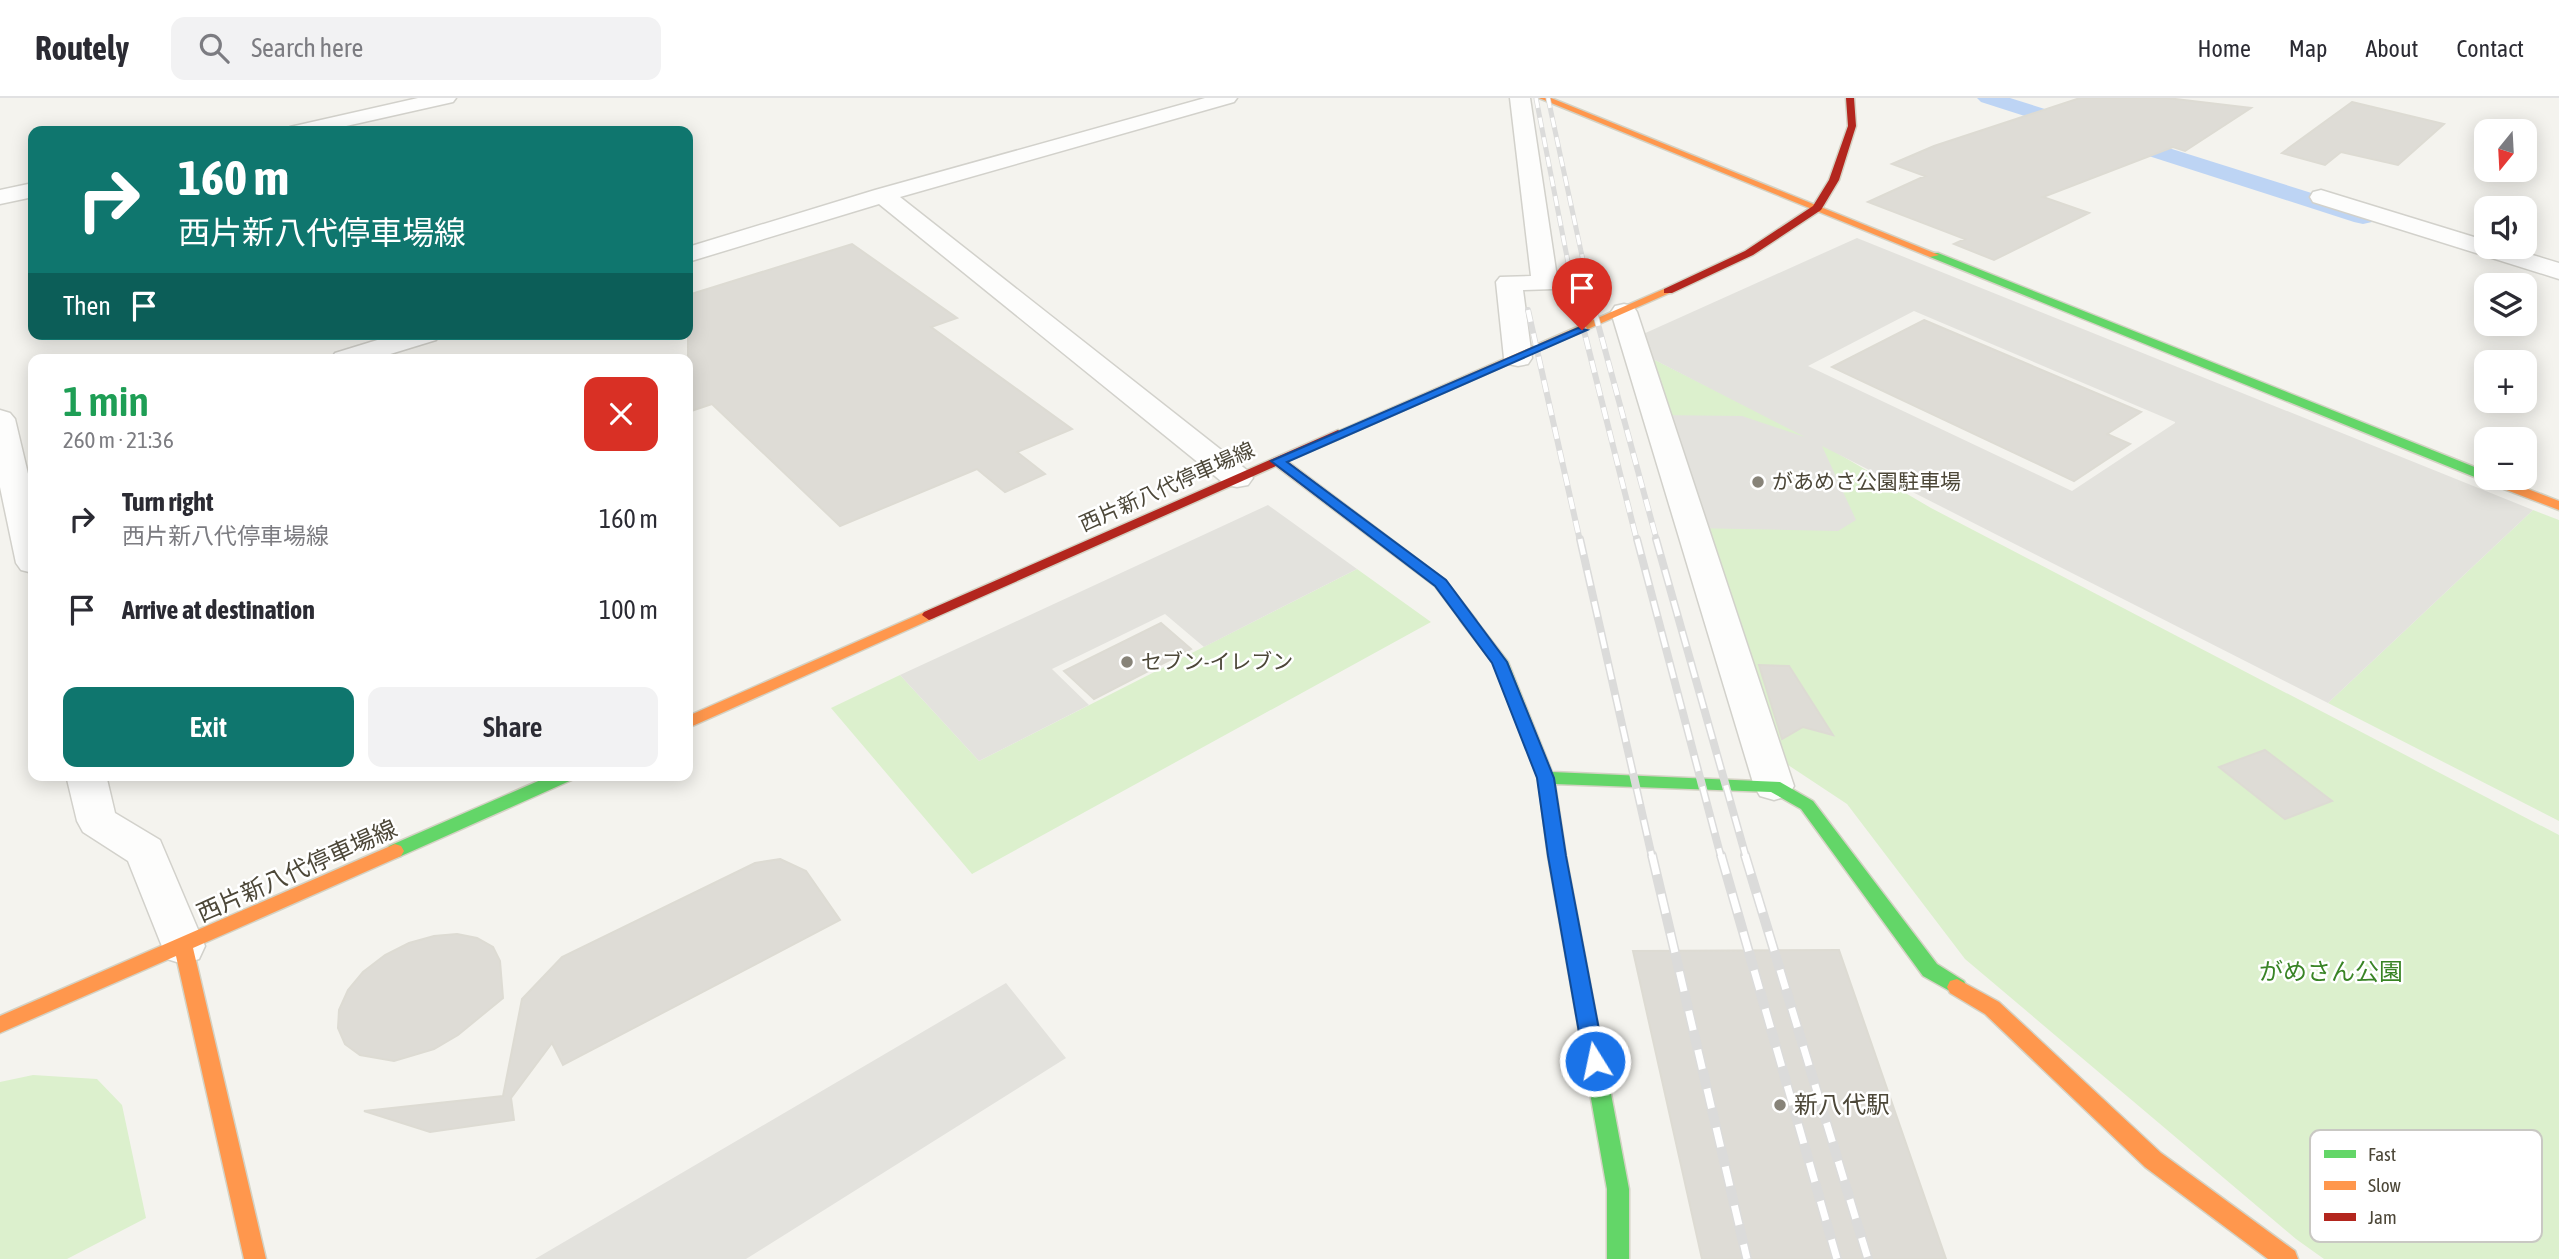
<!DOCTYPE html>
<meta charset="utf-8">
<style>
body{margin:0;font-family:"Asap Condensed","Noto Sans JP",sans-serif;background:#f2f2f3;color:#2b2b33;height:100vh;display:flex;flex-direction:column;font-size:26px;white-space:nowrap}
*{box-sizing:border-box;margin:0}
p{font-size:23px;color:#7c7c81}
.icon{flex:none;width:38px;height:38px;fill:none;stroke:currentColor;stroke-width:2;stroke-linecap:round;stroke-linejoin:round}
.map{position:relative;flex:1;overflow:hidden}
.side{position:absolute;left:28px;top:256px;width:665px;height:427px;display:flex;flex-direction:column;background:#fff;border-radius:14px;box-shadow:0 4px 18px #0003}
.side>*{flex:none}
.guide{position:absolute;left:28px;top:28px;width:665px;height:214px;border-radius:14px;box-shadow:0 4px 18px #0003;background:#0f766e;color:#fff;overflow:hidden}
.needle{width:46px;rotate:198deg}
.fabs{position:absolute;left:2474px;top:21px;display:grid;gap:14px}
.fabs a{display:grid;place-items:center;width:63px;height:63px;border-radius:14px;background:#fff;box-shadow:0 4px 18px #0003;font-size:35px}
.pin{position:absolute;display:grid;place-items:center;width:60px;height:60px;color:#fff;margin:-72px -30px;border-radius:50% 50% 50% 0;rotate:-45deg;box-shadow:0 0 7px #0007}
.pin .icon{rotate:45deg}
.me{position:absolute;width:77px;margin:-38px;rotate:350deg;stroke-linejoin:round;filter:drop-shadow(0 0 5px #0008)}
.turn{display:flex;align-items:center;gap:24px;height:147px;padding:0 35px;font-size:32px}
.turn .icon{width:91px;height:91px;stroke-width:2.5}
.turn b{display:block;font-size:49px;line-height:60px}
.then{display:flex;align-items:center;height:66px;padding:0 35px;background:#0003;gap:14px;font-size:26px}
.round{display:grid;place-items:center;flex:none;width:74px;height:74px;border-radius:14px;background:#f2f2f3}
.head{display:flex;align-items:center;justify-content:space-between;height:119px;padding:0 35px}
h1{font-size:42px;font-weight:600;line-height:52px;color:#1e9e55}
.action{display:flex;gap:14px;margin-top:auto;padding:14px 35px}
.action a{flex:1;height:80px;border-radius:14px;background:#0f766e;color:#fff;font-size:28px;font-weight:600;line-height:80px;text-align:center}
.action a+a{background:#f2f2f3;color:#2b2b33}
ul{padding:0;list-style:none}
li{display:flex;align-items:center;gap:21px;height:91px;padding:0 35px}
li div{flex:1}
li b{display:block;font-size:26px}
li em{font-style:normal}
header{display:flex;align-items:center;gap:42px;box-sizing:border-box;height:98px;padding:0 35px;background:#fff;border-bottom:2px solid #e1e1e2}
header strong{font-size:33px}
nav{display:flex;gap:38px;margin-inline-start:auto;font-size:24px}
.search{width:490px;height:63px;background:#f2f2f3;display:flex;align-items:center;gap:18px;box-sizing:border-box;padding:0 24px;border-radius:14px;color:#7c7c81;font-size:26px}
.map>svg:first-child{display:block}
</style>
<header>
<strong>Routely</strong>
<div class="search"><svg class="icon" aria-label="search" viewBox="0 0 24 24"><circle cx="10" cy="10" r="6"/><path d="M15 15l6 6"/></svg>Search here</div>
<nav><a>Home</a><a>Map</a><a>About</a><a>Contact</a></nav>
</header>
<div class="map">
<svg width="2559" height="1161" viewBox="0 0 2559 1161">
<rect width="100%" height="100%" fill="#f4f3ee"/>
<!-- green -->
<path fill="#dcf0cd" d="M1645,257L1820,345L1931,410L2559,737V1161H2324L2296,1141L1965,861L1847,706L1779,661Z
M2533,412L2559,422V723L2328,605Z
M1357,471L1431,524L972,776L831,610L900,577L979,663Z
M33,977L97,981L122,1007L146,1120L67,1161H0V984Z"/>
<!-- parking -->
<path fill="#e3e2dd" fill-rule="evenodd" d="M1857,140L2533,412L2328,605L1822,348L1856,422L1838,433L1690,430L1655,317L1742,318L1805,339L1645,257L1641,237ZM1914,213L2175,324V325L2072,393L1808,268Z
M1268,407L1357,471L1204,549L1165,516L1052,571L1089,607L979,663L900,577Z
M1006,885L1066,960L746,1161H535Z"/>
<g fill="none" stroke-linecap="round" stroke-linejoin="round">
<!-- canal -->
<path fill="#bdd4f4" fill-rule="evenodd" d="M1977,0H2010L2372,114L2375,119L2372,124L2363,126L2354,124L1981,4Z"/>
</g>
<!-- building -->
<path fill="#dedcd6" stroke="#dddbd3" stroke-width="2" d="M2080,0H2167L2251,10L2185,53L2173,49L2043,99L2089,115L1994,162L1954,146L1965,141L1868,104L1925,78L1892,66L1934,48Z
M2352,4L2444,26L2398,67L2341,54L2325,67L2282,55Z
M852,146L957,220L931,229L1072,331L1017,354L1045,376L1005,394L977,371L840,428L712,306L688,314V197Z
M1924,222L2141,314L2107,336L2130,346L2074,383L1832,269Z
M1161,525L1191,551L1094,601L1064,573Z
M1759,567L1789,568L1833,637L1803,629L1782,641Z
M2265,652L2332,703L2285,721L2219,669Z
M780,761L806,773L840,822L563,967L552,945L511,1000L514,1022L430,1034L364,1013L503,998L522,901L562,859L755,765Z
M457,836L477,840L493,849L500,863L503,900L458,937L434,951L394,963L360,957L345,946L338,930L339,912L348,892L363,874L385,857L409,845L434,838Z
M1839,852L1946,1161H1702L1633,853Z"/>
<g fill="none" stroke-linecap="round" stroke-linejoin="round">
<!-- street casing -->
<g stroke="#d2d1cb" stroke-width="3">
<path id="street" d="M418,0H456L453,4L324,33H286L290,29Z
M1205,0H1237L1234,4L900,99L1248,373L1253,380L1248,387L1237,389L1226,387L879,106L688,164V149L875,92Z
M1510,0H1530L1558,186L1554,191L1523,192L1532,260L1528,266L1518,268L1508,266L1504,260L1496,184L1500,179L1531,178Z
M33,85V99L0,106V92Z
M2321,92L2487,143V149H2506L2559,165V181L2313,104L2310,99L2313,94Z
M1624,206L1633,208L1637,214L1794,688L1788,698L1774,702L1760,698L1754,688L1611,214L1615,208Z
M397,236H439L436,242L374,261H331L335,255Z
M0,312L10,315L15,321L33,397V475L21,472L16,465L0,389Z
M66,677H106L115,715L160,742L205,848L199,861L183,866L167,861L128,763L83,734L77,723Z"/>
</g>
<!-- fast casing -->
<g stroke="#d4d2c4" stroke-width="3">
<path id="fast" d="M1930,155H1938L2487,374V380H2493L2487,383L2482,382L1930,159Z
M1468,517L1473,519L1508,564L1552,674L1780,684L1813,703L1937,866L1964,883L1967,889L1964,895L1957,897L1923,878L1801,711L1771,694L1555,686L1566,758L1629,1091V1161H1607V1091L1548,758L1538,680L1493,565L1460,522Z
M552,677H576L574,681L401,758L395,760L389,758L386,753L389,748Z"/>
</g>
<!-- slow casing -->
<g stroke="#d4d2c4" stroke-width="3">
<path id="slow" d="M1539,0H1551L1939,157L1930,159Z
M1664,191L1674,193L1343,339L1338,340L1332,336Z
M2487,376V380H2499L2559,403V412L2483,383L2481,380Z
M929,512L936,517L934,520L688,630V618Z
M395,746L401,748L404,753L401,758L193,850L266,1161H244L176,858L0,935V918Z
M1957,881L1999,904L2161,1055L2295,1153L2298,1161H2268L2145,1069L1985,916L1950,895L1947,889L1950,883Z"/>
</g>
<!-- jam casing -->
<g stroke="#d4d2c4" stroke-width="3">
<path id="jam" d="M1846,0H1854L1856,28L1839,82L1821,112L1753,157L1672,195H1664V191L1745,153L1813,108L1829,82L1848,28Z
M1338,332L1344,336L1343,339L1287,363L1445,482L1476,522L1473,525H1463L1435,488L1276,368L934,520L929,522L922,517L924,514Z"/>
</g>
<!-- street -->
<use href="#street" fill="#fdfdfc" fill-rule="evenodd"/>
<!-- fast -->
<use href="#fast" fill="#63d668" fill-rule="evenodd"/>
<!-- slow -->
<use href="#slow" fill="#ff974d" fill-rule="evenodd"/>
<!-- jam -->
<use href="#jam" fill="#b3261e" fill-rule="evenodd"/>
<!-- rail-far3 casing -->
<g stroke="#dbdbda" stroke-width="5">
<path id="rail-far3" d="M1536,0L1574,195
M1548,0L1590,195"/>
</g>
<!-- rail-far2 casing -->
<g stroke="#dbdbda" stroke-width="6">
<path id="rail-far2" d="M1574,193L1637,443
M1589,193L1657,443
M1528,212L1580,443"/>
</g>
<!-- rail-far1 casing -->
<g stroke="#dbdbda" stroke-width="8">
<path id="rail-far1" d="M1580,441L1652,759
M1637,441L1721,759
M1656,441L1746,759"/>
</g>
<!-- rail casing -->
<g stroke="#dbdbda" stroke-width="10">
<path id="rail" d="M1652,757L1747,1161
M1721,757L1837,1161
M1745,757L1868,1161"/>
</g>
<!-- rail-far3 -->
<use href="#rail-far3" stroke="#fff" stroke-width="3.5" stroke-dasharray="10" stroke-linecap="butt"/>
<!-- rail-far2 -->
<use href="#rail-far2" stroke="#fff" stroke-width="4.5" stroke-dasharray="12" stroke-linecap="butt"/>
<!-- rail-far1 -->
<use href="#rail-far1" stroke="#fff" stroke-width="5" stroke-dasharray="16" stroke-linecap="butt"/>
<!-- rail -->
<use href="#rail" stroke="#fff" stroke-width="7" stroke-dasharray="20" stroke-linecap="butt"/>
</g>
<!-- route -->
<path fill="#1a73e8" stroke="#114b97" stroke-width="2" d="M1578,230L1587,232L1287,364L1446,482L1507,564L1554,680L1566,758L1605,963L1602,969L1595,972L1587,969L1584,963L1548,758L1537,680L1492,565L1435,488L1271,363Z"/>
<!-- markers -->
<g fill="#878378" stroke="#fff" stroke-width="2.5">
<circle cx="1758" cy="384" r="7"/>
<circle cx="1127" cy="564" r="7"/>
<circle cx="1780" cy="1007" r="7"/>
</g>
<g text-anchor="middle" stroke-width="5" stroke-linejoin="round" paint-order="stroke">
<!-- poi labels -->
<g font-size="21" fill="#4c4738" stroke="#fff" text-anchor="start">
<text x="1772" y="391">があめさ公園駐車場</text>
<text x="1141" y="571">セブン-イレブン</text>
</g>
<!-- street labels -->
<g font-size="21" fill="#4c4738" stroke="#fff">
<text transform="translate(1167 389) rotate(-24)" y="7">西片新八代停車場線</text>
</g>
<!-- near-street labels -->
<g font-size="24" fill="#4c4738" stroke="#fff">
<text transform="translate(297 773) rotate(-24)" y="8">西片新八代停車場線</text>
</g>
<!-- near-park labels -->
<g font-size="24" fill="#398425" stroke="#fff">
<text x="2331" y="882">がめさん公園</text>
</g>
<!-- near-poi labels -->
<g font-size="24" fill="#4c4738" stroke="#fff" text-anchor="start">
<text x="1794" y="1015">新八代駅</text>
</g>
</g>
<!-- legend -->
<rect x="2310" y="1032" width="232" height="112" rx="10" fill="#fff" stroke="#c9c8c3" stroke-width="2"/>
<rect x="2324" y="1052" width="32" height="8" fill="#63d668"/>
<rect x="2324" y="1083" width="32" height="9" fill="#ff974d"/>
<rect x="2324" y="1115" width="32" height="8" fill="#b3261e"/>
<g font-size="19" fill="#4c4738">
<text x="2368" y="1063">Fast</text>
<text x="2368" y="1094">Slow</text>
<text x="2368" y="1126">Jam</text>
</g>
</svg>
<div class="fabs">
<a><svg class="needle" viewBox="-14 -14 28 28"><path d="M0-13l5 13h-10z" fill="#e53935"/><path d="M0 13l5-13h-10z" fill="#7c7c81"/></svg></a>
<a><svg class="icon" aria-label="sound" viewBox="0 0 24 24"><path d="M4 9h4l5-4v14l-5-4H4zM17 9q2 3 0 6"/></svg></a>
<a><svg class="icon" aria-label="layers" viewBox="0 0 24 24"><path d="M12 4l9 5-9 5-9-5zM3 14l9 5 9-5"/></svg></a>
<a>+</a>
<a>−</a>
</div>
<div class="pin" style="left:1582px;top:232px;background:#d93025"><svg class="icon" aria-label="arrive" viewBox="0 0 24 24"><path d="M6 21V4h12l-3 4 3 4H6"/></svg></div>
<svg class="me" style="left:1595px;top:963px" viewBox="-20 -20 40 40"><circle r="17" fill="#1a73e8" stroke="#fff" stroke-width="3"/><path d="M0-11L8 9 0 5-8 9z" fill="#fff"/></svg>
<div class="guide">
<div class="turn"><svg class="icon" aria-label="right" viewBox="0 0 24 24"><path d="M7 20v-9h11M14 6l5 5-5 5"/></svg><div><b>160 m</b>西片新八代停車場線</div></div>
<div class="then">Then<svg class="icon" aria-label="arrive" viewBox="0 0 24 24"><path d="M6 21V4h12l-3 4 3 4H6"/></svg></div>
</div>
<section class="side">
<div class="head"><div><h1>1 min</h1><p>260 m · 21:36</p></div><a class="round" style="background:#d93025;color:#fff"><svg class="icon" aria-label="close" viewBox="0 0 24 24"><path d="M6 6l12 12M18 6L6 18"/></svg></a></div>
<ul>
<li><svg class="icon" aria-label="right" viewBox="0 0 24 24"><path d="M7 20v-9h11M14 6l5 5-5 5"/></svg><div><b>Turn right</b><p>西片新八代停車場線</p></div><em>160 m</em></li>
<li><svg class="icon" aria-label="arrive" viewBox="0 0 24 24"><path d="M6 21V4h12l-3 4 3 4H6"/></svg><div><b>Arrive at destination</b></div><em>100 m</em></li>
</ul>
<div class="action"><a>Exit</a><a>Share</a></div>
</section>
</div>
